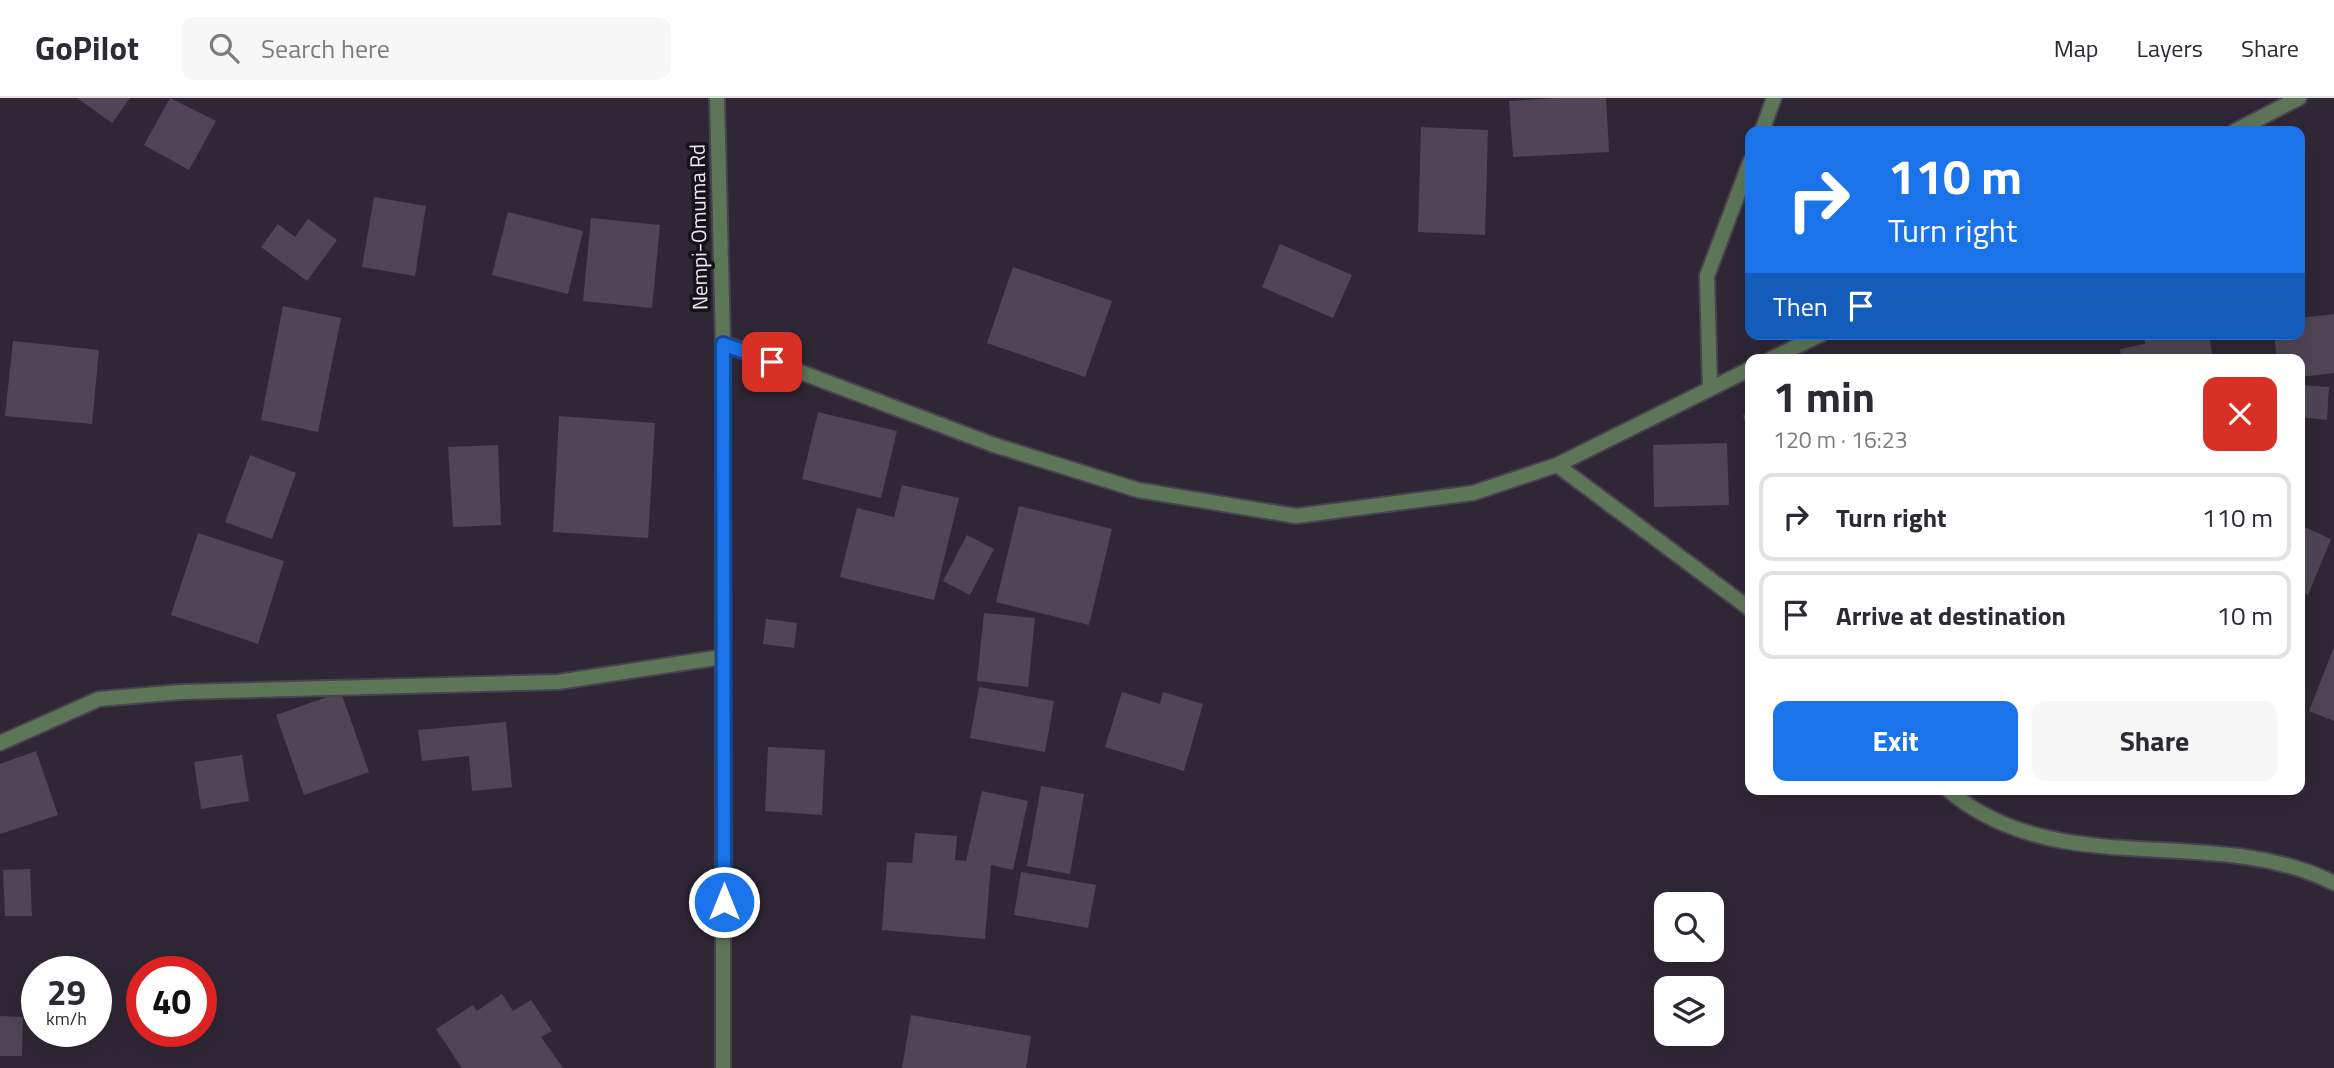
<!DOCTYPE html>
<meta charset="utf-8">
<style>
body{margin:0;font-family:"Titillium Web",sans-serif;background:#f7f7f7;color:#2b2b33;height:100vh;display:flex;flex-direction:column;font-size:26px;white-space:nowrap}
*{box-sizing:border-box;margin:0}
p{font-size:23px;color:#7c7c81}
.icon{flex:none;width:38px;height:38px;fill:none;stroke:currentColor;stroke-width:2;stroke-linecap:round;stroke-linejoin:round}
.map{position:relative;flex:1;overflow:hidden}
.details{position:absolute;left:1745px;top:256px;width:560px;height:441px;display:flex;flex-direction:column;background:#fff;border-radius:14px;box-shadow:0 7px 28px #0002}
.details>*{flex:none}
.top-card{position:absolute;left:1745px;top:28px;width:560px;height:214px;border-radius:14px;box-shadow:0 7px 28px #0002;background:#1a73e8;color:#fff;overflow:hidden}
.tools{position:absolute;left:1654px;top:794px;display:grid;gap:14px}
.tools a{display:grid;place-items:center;width:70px;height:70px;border-radius:14px;background:#fff;box-shadow:0 7px 28px #0002;font-size:35px}
.speed{position:absolute;left:21px;top:858px;display:flex;gap:14px;font-size:35px;font-weight:700;text-align:center}
.speed>*{display:grid;place-content:center;width:91px;height:91px;border-radius:50%;background:#fff;box-shadow:0 7px 28px #0002;line-height:1}
.speed small{font-size:18px;font-weight:400}
.speed .limit{border:10px solid #d22;background:#fff;color:#111}
.pin{position:absolute;display:grid;place-items:center;width:60px;height:60px;color:#fff;margin:-30px;border-radius:14px;box-shadow:0 4px 10px #0006}
.me{position:absolute;width:77px;margin:-38px;rotate:0deg;stroke-linejoin:round;filter:drop-shadow(0 0 5px #0008)}
.turn{display:flex;align-items:center;gap:24px;height:147px;padding:0 28px;font-size:32px}
.turn .icon{width:91px;height:91px;stroke-width:2.5}
.turn b{display:block;font-size:49px;line-height:60px}
.then{display:flex;align-items:center;height:66px;padding:0 28px;background:#0003;gap:14px;font-size:26px}
.round{display:grid;place-items:center;flex:none;width:74px;height:74px;border-radius:14px;background:#f7f7f7}
.head{display:flex;align-items:center;justify-content:space-between;height:119px;padding:0 28px}
h1{font-size:42px;font-weight:700;line-height:52px}
.cta{display:flex;gap:14px;margin-top:auto;padding:14px 28px}
.cta a{flex:1;height:80px;border-radius:14px;background:#1a73e8;color:#fff;font-size:28px;font-weight:700;line-height:80px;text-align:center}
.cta a+a{background:#f7f7f7;color:#2b2b33}
ul{padding:0;list-style:none}
li{display:flex;align-items:center;gap:21px;height:88px;margin:0 14px 10px;padding:0 14px;border:4px solid #e1e1e2;border-radius:14px}
li div{flex:1}
li b{display:block;font-size:26px}
li em{font-style:normal}
header{display:flex;align-items:center;gap:42px;box-sizing:border-box;height:98px;padding:0 35px;background:#fff;border-bottom:2px solid #e1e1e2}
header strong{font-size:33px}
nav{display:flex;gap:38px;margin-inline-start:auto;font-size:24px}
.search{width:490px;height:63px;background:#f7f7f7;display:flex;align-items:center;gap:18px;box-sizing:border-box;padding:0 24px;border-radius:14px;color:#7c7c81;font-size:26px}
.map>svg:first-child{display:block}
</style>
<header>
<strong>GoPilot</strong>
<div class="search"><svg class="icon" aria-label="search" viewBox="0 0 24 24"><circle cx="10" cy="10" r="6"/><path d="M15 15l6 6"/></svg>Search here</div>
<nav><a>Map</a><a>Layers</a><a>Share</a></nav>
</header>
<div class="map">
<svg width="2334" height="970" viewBox="0 0 2334 970">
<rect width="100%" height="100%" fill="#302736"/>
<!-- building -->
<path fill="#4f4556" d="M77,0H130L112,25Z
M170,0L216,23L189,72L144,47Z
M1558,0H1606L1609,54L1513,59L1509,3Z
M1421,29L1488,32L1485,137L1418,134Z
M374,99L426,108L415,178L362,169Z
M508,114L583,133L568,196L492,177Z
M591,120L660,127L652,210L583,203Z
M308,121L337,142L307,183L261,149L278,126L295,139Z
M1280,146L1352,177L1333,220L1262,189Z
M1013,169L1112,203L1085,279L987,245Z
M283,208L341,220L318,334L261,322Z
M2334,216V275L2300,279V261H2277L2274,236H2300V220Z
M2144,236H2181L2182,240L2209,236L2213,261H2121L2120,251L2145,246Z
M13,243L99,252L92,326L5,318Z
M2300,287L2329,289L2327,322L2300,319Z
M818,314L897,333L881,400L802,381Z
M1750,315V337H1749L1743,317Z
M559,318L655,325L648,440L553,434Z
M1727,345L1729,407L1654,409L1653,347Z
M498,347L501,427L453,429L448,349Z
M250,357L296,375L272,441L225,424Z
M902,387L959,400L934,502L840,479L857,410L894,419Z
M1019,408L1112,431L1089,527L996,504Z
M2300,427L2331,441L2308,497L2300,493Z
M198,435L284,463L258,546L171,517Z
M967,437L994,451L970,497L943,483Z
M984,515L1035,520L1028,589L977,583Z
M766,521L797,525L794,550L763,546Z
M2334,549V623L2309,613Z
M979,589L1054,603L1045,654L970,640Z
M341,594L369,674L304,697L276,617Z
M1122,594L1160,606L1163,594L1203,606L1184,673L1105,649Z
M506,624L512,689L472,693L469,658L422,663L418,632Z
M768,649L825,652L822,717L765,713Z
M36,653L58,717L0,736V666Z
M242,657L249,703L201,711L194,664Z
M1041,688L1084,696L1070,776L1027,768Z
M982,693L1028,703L1013,772L991,767L985,841L882,832L887,764L912,765L915,735L957,738L955,762L966,763Z
M30,771L32,818H5L3,772Z
M1021,774L1096,787L1088,830L1014,817Z
M502,896L513,913L531,902L552,933L541,939L563,970H462L436,931L473,907L477,913Z
M911,917L1031,938L1026,970H902Z
M0,918L23,919L22,958H0Z"/>
<g fill="none" stroke-linecap="round" stroke-linejoin="round">
<!-- service casing -->
<g stroke="#4a4250" stroke-width="18">
<path id="service" d="M1762,33L1774,0
M1710,290L1707,178L1750,64"/>
</g>
<!-- minor casing -->
<g stroke="#4a4250" stroke-width="18">
<path id="minor" d="M2235,33L2299,0
M723,245L994,347L1138,392L1296,418L1473,395L1557,367L1750,271
M1771,261L1822,236
M1557,367L1750,511
M0,645L99,601L181,594L558,584L722,559
M1947,691C2057,786 2213,724 2334,785"/>
</g>
<!-- tertiary casing -->
<g stroke="#4a4250" stroke-width="18">
<path id="tertiary" d="M717,0L723,245V970"/>
</g>
<!-- service -->
<use href="#service" stroke="#5e7658" stroke-width="14"/>
<!-- minor -->
<use href="#minor" stroke="#5e7658" stroke-width="14"/>
<!-- tertiary -->
<use href="#tertiary" stroke="#5e7658" stroke-width="14"/>
</g>
<g fill="none" stroke-linecap="round" stroke-linejoin="round">
<!-- route casing -->
<g stroke="#114b97" stroke-width="18">
<path id="route" d="M724,804L723,246L772,264"/>
</g>
<!-- route -->
<use href="#route" stroke="#1a73e8" stroke-width="12"/>
</g>
<g text-anchor="middle" stroke-width="7" stroke-linejoin="round" paint-order="stroke">
<!-- street labels -->
<g font-size="21" fill="#ede7f2" stroke="#161219">
<text transform="translate(699 129) rotate(-91)" y="7">Nempi-Omuma Rd</text>
</g>
</g>
</svg>
<div class="tools">
<a><svg class="icon" aria-label="search" viewBox="0 0 24 24"><circle cx="10" cy="10" r="6"/><path d="M15 15l6 6"/></svg></a>
<a><svg class="icon" aria-label="layers" viewBox="0 0 24 24"><path d="M12 4l9 5-9 5-9-5zM3 14l9 5 9-5"/></svg></a>
</div>
<div class="speed"><div>29<small>km/h</small></div><div class="limit">40</div></div>
<div class="pin" style="left:772px;top:264px;background:#d93025"><svg class="icon" aria-label="arrive" viewBox="0 0 24 24"><path d="M6 21V4h12l-3 4 3 4H6"/></svg></div>
<svg class="me" style="left:724px;top:804px" viewBox="-20 -20 40 40"><circle r="17" fill="#1a73e8" stroke="#fff" stroke-width="3"/><path d="M0-11L8 9 0 5-8 9z" fill="#fff"/></svg>
<div class="top-card">
<div class="turn"><svg class="icon" aria-label="right" viewBox="0 0 24 24"><path d="M7 20v-9h11M14 6l5 5-5 5"/></svg><div><b>110 m</b>Turn right</div></div>
<div class="then">Then<svg class="icon" aria-label="arrive" viewBox="0 0 24 24"><path d="M6 21V4h12l-3 4 3 4H6"/></svg></div>
</div>
<section class="details">
<div class="head"><div><h1>1 min</h1><p>120 m · 16:23</p></div><a class="round" style="background:#d93025;color:#fff"><svg class="icon" aria-label="close" viewBox="0 0 24 24"><path d="M6 6l12 12M18 6L6 18"/></svg></a></div>
<ul>
<li><svg class="icon" aria-label="right" viewBox="0 0 24 24"><path d="M7 20v-9h11M14 6l5 5-5 5"/></svg><div><b>Turn right</b></div><em>110 m</em></li>
<li><svg class="icon" aria-label="arrive" viewBox="0 0 24 24"><path d="M6 21V4h12l-3 4 3 4H6"/></svg><div><b>Arrive at destination</b></div><em>10 m</em></li>
</ul>
<div class="cta"><a>Exit</a><a>Share</a></div>
</section>
</div>
